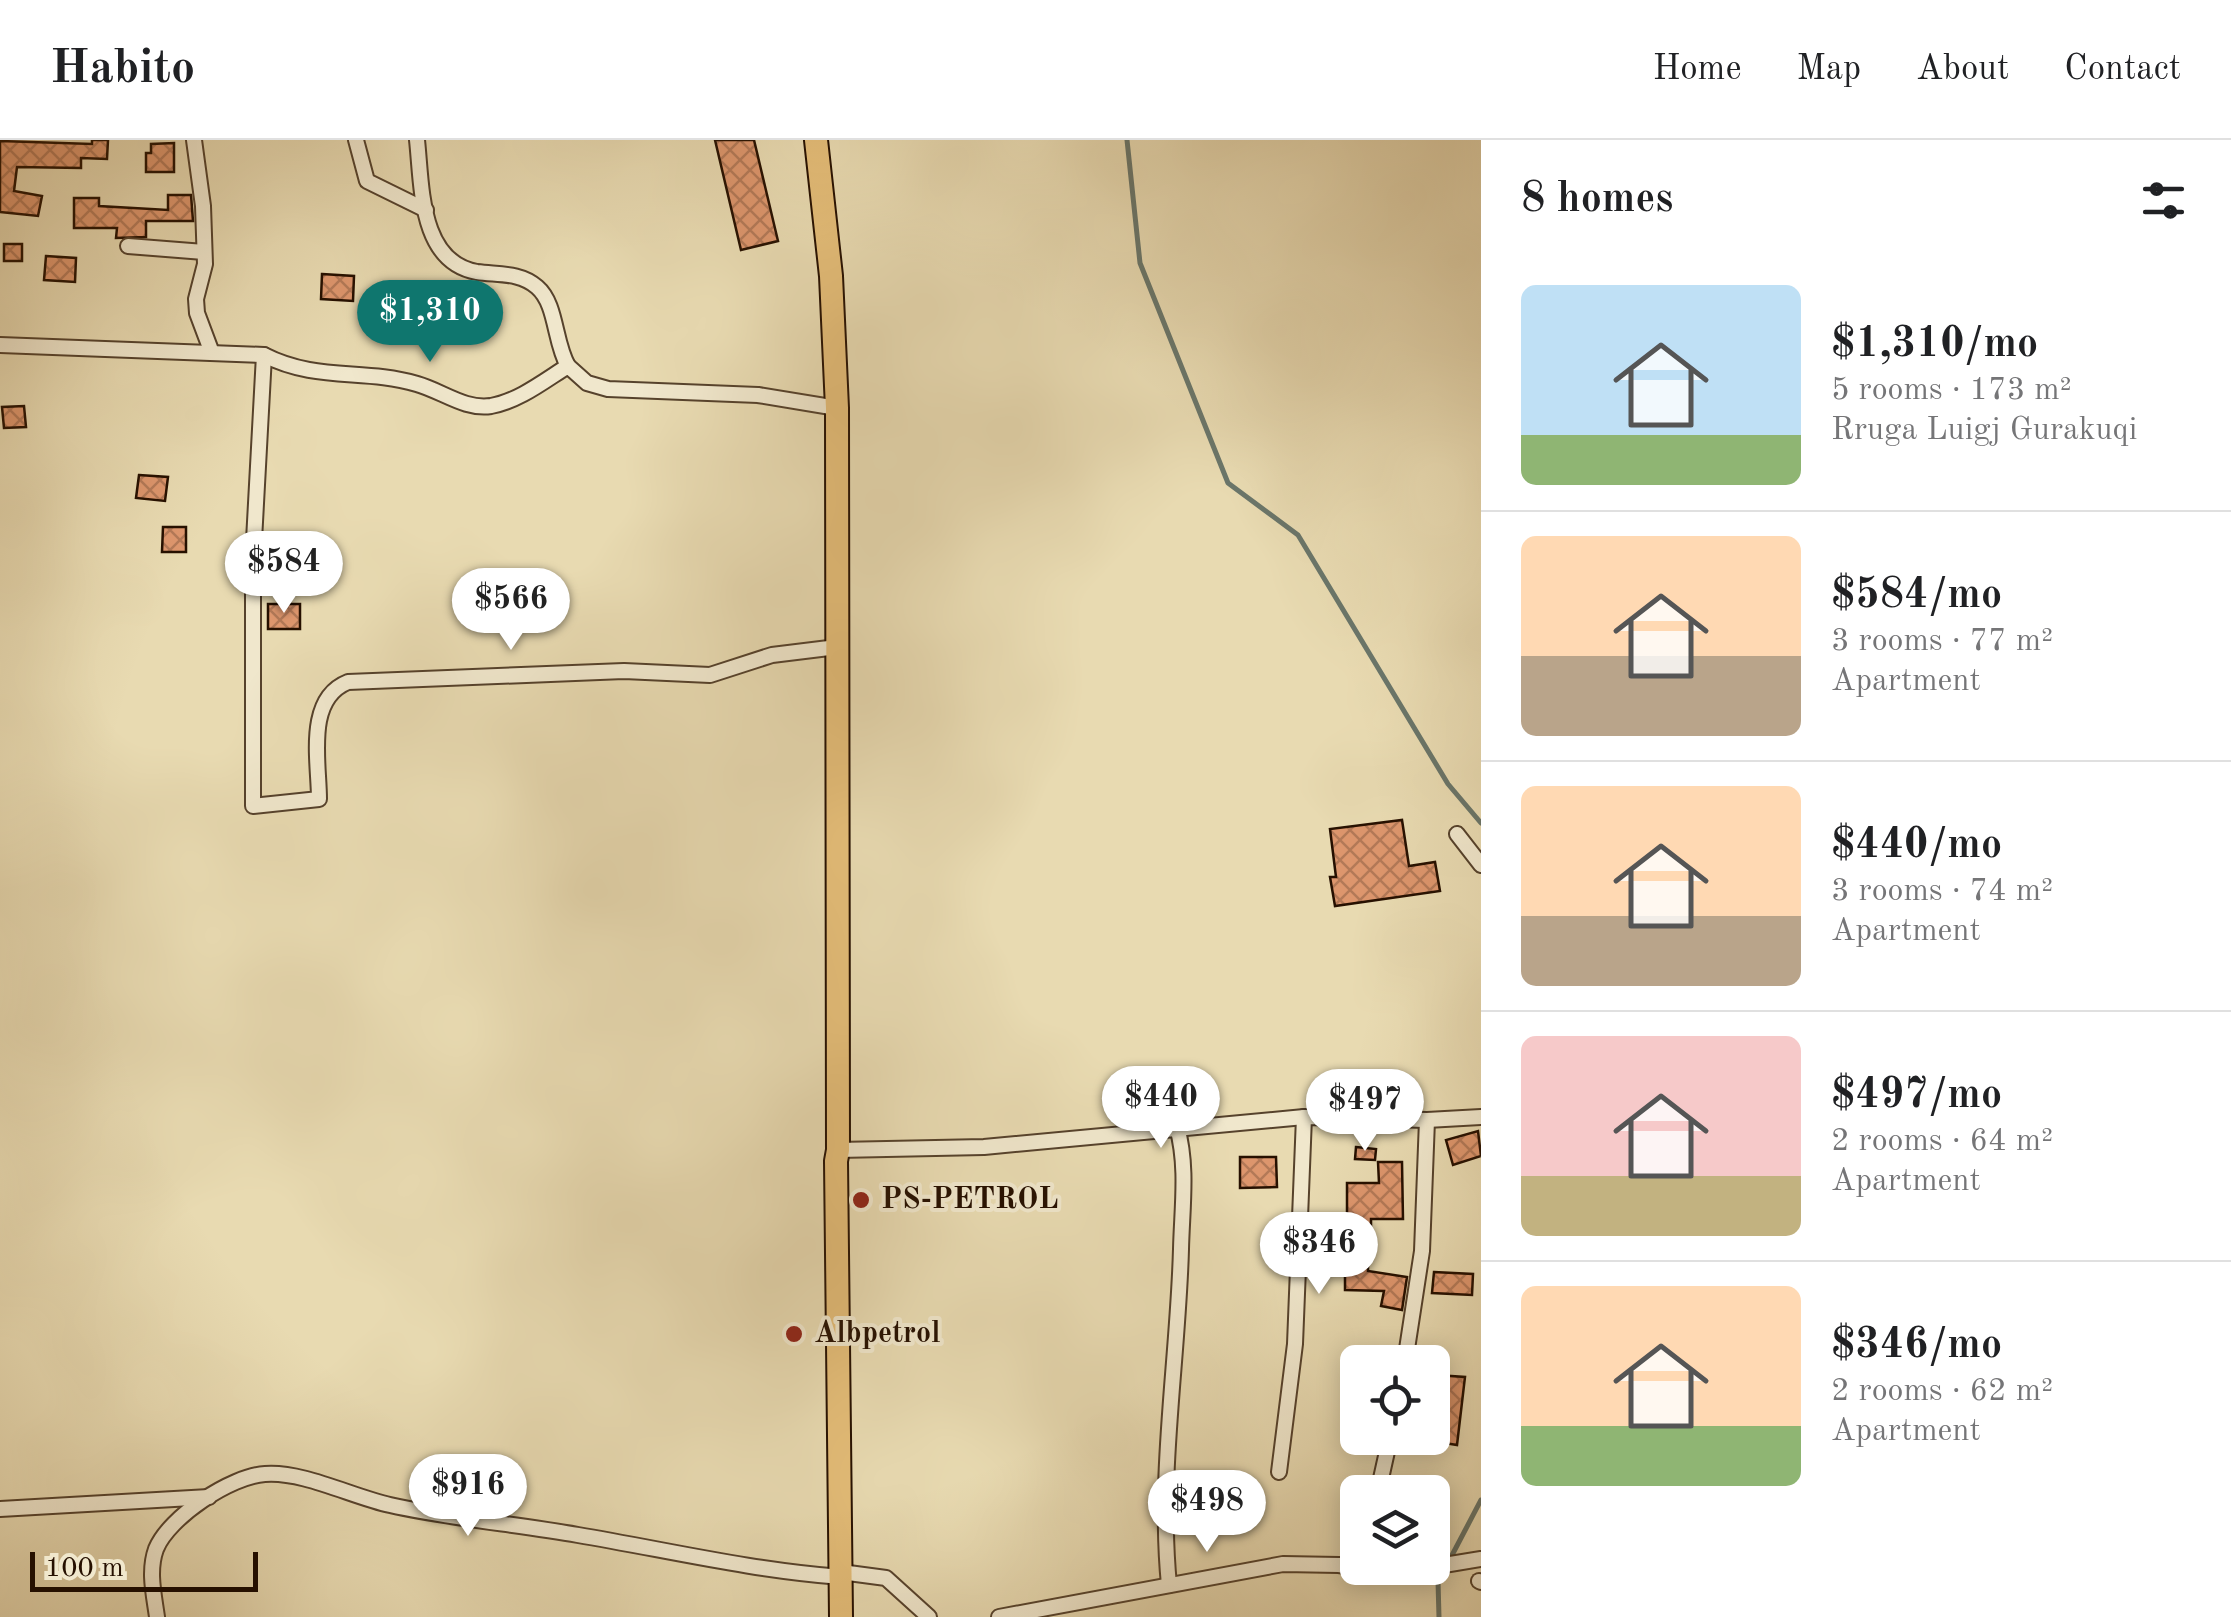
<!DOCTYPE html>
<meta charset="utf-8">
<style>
:root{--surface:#fff;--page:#f2f2f2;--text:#202124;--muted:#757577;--line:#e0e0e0;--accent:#0f766e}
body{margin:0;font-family:"Old Standard TT",serif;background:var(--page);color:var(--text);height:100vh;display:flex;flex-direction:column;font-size:38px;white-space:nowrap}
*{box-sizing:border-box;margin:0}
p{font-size:32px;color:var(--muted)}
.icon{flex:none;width:55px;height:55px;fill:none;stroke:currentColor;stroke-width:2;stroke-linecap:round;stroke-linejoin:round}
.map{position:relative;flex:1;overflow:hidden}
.drawer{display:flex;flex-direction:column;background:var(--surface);width:750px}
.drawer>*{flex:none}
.buttons{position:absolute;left:1340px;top:1205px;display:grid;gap:20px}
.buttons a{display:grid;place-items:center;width:110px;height:110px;border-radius:15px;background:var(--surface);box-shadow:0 5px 25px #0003;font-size:50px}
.scale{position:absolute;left:30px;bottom:25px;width:228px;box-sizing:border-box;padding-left:10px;border:5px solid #261000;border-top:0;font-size:28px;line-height:35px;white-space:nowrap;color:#261000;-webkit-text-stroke:8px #f0e7cc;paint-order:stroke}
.price{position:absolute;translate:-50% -85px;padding:0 22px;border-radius:35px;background:#fff;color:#222;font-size:32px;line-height:65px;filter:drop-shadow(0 2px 5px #0008)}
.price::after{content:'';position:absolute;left:50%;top:60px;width:30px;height:22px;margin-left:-15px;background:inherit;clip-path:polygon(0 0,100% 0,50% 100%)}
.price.selected{background:var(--accent);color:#fff}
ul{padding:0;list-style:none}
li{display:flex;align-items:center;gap:30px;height:250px;padding:0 40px}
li+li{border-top:2px solid var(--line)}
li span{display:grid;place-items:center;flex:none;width:280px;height:200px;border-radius:15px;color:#555}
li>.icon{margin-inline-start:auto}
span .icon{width:120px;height:120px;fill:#fffc;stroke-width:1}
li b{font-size:42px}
h2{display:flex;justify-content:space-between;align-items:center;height:120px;padding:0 40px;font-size:42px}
header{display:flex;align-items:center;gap:60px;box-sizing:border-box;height:140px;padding:0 50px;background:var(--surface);border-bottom:2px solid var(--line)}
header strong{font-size:48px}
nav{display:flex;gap:55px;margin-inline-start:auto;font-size:35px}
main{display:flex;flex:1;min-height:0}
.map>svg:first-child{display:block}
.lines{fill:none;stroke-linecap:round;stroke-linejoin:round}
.stream{stroke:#6a766a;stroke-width:5}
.building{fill:url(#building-cross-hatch);stroke:#261000;stroke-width:2.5}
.street-casing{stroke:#56422c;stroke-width:18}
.primary-casing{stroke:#261000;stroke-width:26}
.street{stroke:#f0e7cc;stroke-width:14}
.primary{stroke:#e4bd78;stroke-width:22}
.poi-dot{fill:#8f2418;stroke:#f0e7cc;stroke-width:4}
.labels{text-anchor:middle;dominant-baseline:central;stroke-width:8;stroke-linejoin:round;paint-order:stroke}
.poi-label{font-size:30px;font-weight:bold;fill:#261000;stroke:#f0e7cc;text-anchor:start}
</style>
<header>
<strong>Habito</strong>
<nav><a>Home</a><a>Map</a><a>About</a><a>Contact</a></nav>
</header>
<main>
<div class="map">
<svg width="1481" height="1477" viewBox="0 0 1481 1477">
<defs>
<pattern id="building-cross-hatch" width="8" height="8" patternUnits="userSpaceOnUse" patternTransform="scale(2.5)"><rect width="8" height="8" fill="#dd966d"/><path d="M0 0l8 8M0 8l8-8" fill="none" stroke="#b37957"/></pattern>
</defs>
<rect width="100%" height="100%" fill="#e8dab1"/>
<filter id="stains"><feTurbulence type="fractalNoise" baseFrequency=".002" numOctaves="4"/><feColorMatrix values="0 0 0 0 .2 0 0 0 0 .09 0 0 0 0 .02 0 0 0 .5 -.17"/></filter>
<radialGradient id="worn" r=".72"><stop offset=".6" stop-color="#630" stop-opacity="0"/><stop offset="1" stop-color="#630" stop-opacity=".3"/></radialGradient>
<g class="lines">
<g class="stream">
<path d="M 1127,0 L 1140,123 L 1228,343 L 1298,395 L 1448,644 L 1481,683"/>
<path d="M 1450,1419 L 1481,1360"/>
<path d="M 1439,1477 L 1438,1441 L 1445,1429"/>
</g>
</g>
<g class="building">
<path d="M 92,0 L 108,0 L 107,19 L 81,18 L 81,28 L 17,27 L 14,51 L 42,56 L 38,76 L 0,72 L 0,1 L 92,4 Z"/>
<path d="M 715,0 L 754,0 L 778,101 L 741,110 Z"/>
<path d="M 174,3 L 174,32 L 146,32 L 146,13 L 151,13 L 151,4 Z"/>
<path d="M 168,55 L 191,55 L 193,81 L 146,81 L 146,97 L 116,98 L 117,88 L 74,88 L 74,58 L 99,58 L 99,66 L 168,70 Z"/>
<rect x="4" y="104" width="18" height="17"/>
<path d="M 46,116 L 76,118 L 75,142 L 44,140 Z"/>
<path d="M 322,134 L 354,136 L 353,161 L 321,159 Z"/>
<path d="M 24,266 L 26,287 L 4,288 L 2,267 Z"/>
<path d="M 139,335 L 168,337 L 165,361 L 136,358 Z"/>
<path d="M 163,387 L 186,387 L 186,412 L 162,412 Z"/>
<rect x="268" y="464" width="32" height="25"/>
<path d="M 1402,680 L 1409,726 L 1435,722 L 1440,751 L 1335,766 L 1330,737 L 1336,737 L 1330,689 Z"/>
<path d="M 1478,991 L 1481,1016 L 1453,1025 L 1446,1000 Z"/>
<path d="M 1356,1007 L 1376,1009 L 1375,1020 L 1355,1019 Z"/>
<path d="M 1240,1017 L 1276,1017 L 1277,1047 L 1240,1048 Z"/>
<path d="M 1378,1022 L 1402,1022 L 1403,1079 L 1371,1079 L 1371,1086 L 1347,1086 L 1347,1043 L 1379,1043 Z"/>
<path d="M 1345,1125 L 1368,1125 L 1368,1131 L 1407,1137 L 1402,1170 L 1381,1166 L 1384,1151 L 1345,1150 Z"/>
<path d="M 1434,1132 L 1473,1134 L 1472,1155 L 1432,1153 Z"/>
<path d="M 1436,1235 L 1465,1237 L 1457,1305 L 1432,1301 Z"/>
</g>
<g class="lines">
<g class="street-casing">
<g id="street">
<path d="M 194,0 L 203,66 L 205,124 L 196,159 L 197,173 L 212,213"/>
<path d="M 356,0 L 367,41 L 426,70"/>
<path d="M 417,0 C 422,45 419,122 477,132 C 498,135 520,132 537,147 C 557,164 554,202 568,226"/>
<path d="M 128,106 L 204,112"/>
<path d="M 0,205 L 264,215 C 317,242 363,228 417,244 C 442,251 465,270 491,266 C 519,261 544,241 568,226 L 587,243 L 608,249 L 758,255 L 837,268"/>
<path d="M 264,215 L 253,419 L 253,666 L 319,659 C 319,622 305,559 348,542 L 624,531 L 710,535 L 772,515 L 837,507"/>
<path d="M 1457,694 L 1481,725"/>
<path d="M 838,1010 L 984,1007 L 1304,977 L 1427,980 L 1481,977"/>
<path d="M 1405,1222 L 1422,1111 L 1427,980"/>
<path d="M 1279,1332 L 1295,1204 L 1304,977"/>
<path d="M 1378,1352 L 1390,1298"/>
<path d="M 0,1369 L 209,1357"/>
<path d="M 1432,1427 L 1481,1419"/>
<path d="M 841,1432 L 886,1438 L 929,1477"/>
<path d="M 1479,1441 L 1481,1442"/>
<path d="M 1169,1445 C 1158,1332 1178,1221 1181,1109 C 1182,1067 1188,1027 1177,987"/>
<path d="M 157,1477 C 154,1455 148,1431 156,1409 C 169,1377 231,1336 265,1334 C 303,1331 353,1357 390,1365 C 452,1379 516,1384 578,1395 C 667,1410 750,1430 841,1437"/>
<path d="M 999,1477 L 1283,1424 L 1339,1425 L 1382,1432 L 1428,1428"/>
</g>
</g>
<g class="primary-casing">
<path id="primary" d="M 816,0 L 831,136 L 837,268 L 838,1010 L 836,1021 L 841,1477"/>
</g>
<use href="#street" class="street"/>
<use href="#primary" class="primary"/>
</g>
<g class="poi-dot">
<circle cx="861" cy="1060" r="10"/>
<circle cx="794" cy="1194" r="10"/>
</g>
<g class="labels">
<g class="poi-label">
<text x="881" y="1060">PS-PETROL</text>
<text x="814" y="1194">Albpetrol</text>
</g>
</g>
<rect width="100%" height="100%" filter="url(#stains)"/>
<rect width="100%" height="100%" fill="url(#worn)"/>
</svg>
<div class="buttons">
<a><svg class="icon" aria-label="locate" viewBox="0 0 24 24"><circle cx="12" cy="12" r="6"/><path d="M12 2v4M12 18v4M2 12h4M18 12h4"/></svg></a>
<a><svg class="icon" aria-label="layers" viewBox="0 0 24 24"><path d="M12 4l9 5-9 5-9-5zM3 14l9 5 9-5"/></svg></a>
</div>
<div class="scale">100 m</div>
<b class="price selected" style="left:430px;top:225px">$1,310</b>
<b class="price" style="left:284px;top:476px">$584</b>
<b class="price" style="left:511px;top:513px">$566</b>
<b class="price" style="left:1161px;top:1011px">$440</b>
<b class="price" style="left:1365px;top:1014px">$497</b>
<b class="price" style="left:1319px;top:1157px">$346</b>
<b class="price" style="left:468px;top:1399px">$916</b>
<b class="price" style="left:1207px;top:1415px">$498</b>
</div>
<section class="drawer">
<h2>8 homes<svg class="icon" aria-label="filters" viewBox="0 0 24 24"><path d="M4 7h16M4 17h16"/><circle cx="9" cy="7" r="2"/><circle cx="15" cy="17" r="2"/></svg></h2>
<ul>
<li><span style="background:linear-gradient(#bfe0f5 75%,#8fb573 0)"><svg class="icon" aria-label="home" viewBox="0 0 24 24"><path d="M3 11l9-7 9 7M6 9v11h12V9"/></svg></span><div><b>$1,310/mo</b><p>5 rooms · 173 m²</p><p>Rruga Luigj Gurakuqi</p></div></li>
<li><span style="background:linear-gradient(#ffd9b3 60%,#b9a48a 0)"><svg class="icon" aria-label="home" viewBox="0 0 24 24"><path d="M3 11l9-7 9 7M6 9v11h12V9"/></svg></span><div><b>$584/mo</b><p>3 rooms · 77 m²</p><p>Apartment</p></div></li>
<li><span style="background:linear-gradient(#ffd9b3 65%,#b9a48a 0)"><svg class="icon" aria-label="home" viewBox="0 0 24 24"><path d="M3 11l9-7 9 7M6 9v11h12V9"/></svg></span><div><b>$440/mo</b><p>3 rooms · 74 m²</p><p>Apartment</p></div></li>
<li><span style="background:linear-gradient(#f6c9c9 70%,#c2b280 0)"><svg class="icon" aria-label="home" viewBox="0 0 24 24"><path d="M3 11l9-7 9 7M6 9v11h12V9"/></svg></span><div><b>$497/mo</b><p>2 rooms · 64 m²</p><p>Apartment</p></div></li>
<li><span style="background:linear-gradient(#ffd9b3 70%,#8fb573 0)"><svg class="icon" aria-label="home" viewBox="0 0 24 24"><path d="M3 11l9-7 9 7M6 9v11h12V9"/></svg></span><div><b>$346/mo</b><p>2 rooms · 62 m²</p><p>Apartment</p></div></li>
</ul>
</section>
</main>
